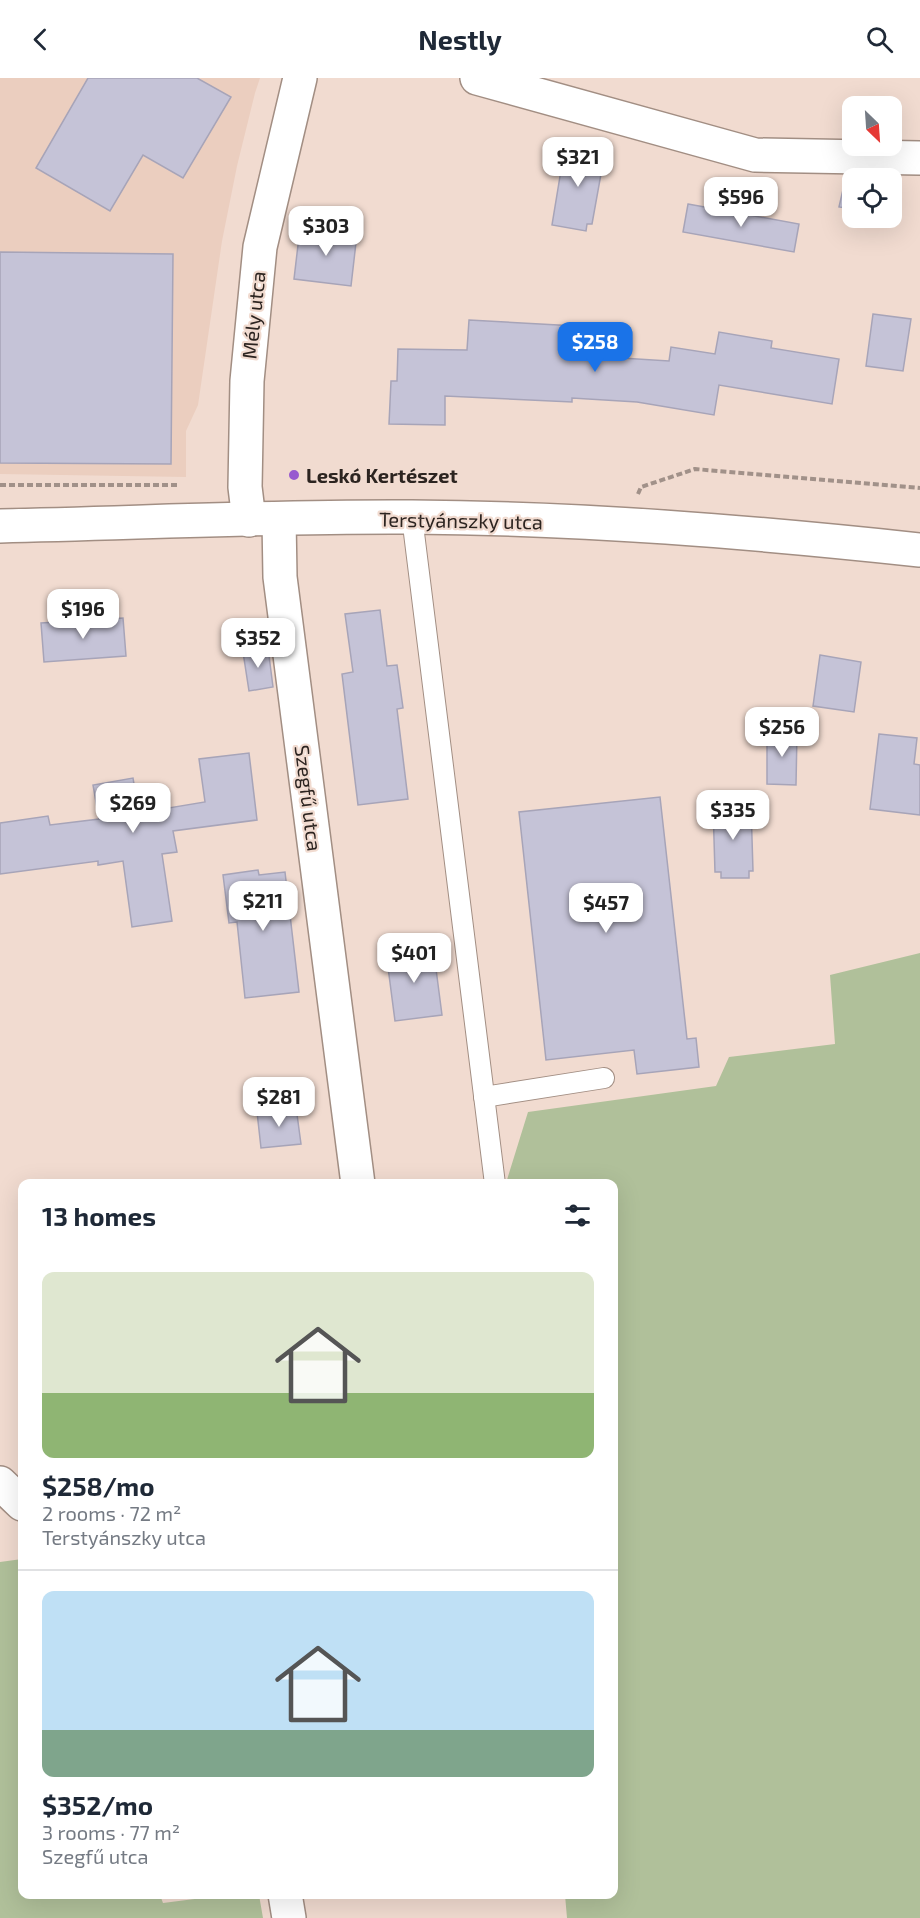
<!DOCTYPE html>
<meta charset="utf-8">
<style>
:root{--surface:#fff;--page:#f6f6f7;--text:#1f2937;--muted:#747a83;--line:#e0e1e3;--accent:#1a73e8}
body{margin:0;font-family:"Exo 2",sans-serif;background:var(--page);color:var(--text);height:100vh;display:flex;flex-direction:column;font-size:22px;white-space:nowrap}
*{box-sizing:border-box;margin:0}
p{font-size:20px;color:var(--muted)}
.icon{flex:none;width:33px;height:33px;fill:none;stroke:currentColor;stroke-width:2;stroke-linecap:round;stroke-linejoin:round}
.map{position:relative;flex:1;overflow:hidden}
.side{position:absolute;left:18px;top:1101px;width:600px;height:720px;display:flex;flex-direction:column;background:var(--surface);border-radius:12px;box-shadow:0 6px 24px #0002}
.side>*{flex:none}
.needle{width:39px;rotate:155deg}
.fabs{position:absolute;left:842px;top:18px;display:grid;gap:12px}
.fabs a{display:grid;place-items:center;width:60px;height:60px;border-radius:12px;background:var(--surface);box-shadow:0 6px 24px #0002;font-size:30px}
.price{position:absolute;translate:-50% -51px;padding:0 14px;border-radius:12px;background:#fff;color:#222;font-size:20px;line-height:39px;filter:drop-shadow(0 2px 3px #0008)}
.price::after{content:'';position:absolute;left:50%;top:36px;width:18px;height:14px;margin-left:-9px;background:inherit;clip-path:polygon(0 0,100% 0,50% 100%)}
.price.current{background:var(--accent);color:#fff}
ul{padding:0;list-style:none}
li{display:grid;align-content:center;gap:12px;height:318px;padding:0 24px}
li+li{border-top:2px solid var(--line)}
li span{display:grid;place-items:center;height:186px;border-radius:12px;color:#555}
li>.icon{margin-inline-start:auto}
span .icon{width:108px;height:108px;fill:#fffc;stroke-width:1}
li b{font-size:26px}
h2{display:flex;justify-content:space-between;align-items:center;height:72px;padding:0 24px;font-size:26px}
header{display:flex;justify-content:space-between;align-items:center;height:78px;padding:0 24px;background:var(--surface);font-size:27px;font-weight:700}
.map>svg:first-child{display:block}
.built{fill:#ebcebf}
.green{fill:#b0c09a}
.building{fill:#c5c3d7;stroke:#a7a4b8;stroke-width:1.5}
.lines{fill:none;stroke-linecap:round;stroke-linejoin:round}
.service-casing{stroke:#a28e83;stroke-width:22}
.minor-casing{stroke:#a28e83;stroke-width:36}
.secondary-casing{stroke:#a28e83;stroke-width:36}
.path{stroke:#a19189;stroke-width:4;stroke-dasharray:6 3;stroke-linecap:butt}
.service{stroke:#fff;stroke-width:20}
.minor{stroke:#fff;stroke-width:33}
.secondary{stroke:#fff;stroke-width:33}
.poi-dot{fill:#9859cf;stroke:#f1dbd0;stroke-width:2}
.labels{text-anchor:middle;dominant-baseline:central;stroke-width:4.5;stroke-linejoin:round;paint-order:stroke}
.street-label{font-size:20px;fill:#2c2420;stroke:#f1dbd0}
.poi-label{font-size:20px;font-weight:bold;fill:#2c2420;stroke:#f1dbd0;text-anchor:start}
</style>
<header><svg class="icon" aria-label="back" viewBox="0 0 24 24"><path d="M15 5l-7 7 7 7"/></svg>Nestly<svg class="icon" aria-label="search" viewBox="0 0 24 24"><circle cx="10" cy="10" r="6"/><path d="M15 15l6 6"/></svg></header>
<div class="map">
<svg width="920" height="1840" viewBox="0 0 920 1840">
<rect width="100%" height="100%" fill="#f1dbd0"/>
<path class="built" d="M 0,0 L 260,0 L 255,15 L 237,88 L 222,163 L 198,327 L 186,353 L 186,399 L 0,396 Z"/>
<g class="green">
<path d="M 920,875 L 920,1840 L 567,1840 L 565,1817 L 614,1816 L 614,1106 L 506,1105 L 528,1034 L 716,1008 L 729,979 L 835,966 L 830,897 Z"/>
<path d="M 22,1481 L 22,1816 L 160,1817 L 163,1825 L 226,1817 L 259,1817 L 263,1840 L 0,1840 L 0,1484 Z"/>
</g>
<g class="building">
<path d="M 88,0 L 197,0 L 231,19 L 183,100 L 143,77 L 110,133 L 36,90 Z"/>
<path d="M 565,68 L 605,74 L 592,146 L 587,146 L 586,153 L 552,147 Z"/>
<path d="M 845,103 L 852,104 L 852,131 L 839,129 Z"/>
<path d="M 891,113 L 900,114 L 895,140 L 890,140 Z"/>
<path d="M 688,126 L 799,146 L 794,174 L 683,154 Z"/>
<path d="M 300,150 L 357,156 L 351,208 L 294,201 Z"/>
<path d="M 0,174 L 173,176 L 171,386 L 0,385 Z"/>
<path d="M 873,236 L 911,241 L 903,293 L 866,288 Z"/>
<path d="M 469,242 L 576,248 L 574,277 L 669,283 L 671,269 L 715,276 L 719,254 L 772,263 L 771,270 L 839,281 L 832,326 L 719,307 L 714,337 L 637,324 L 572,320 L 572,324 L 445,318 L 445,347 L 389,346 L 391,303 L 397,303 L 398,271 L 467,272 Z"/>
<path d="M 380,532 L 387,588 L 397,587 L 403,630 L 397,631 L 408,721 L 358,727 L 342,596 L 353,594 L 345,536 Z"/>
<path d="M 123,540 L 126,578 L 44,584 L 41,545 Z"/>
<path d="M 268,570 L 273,609 L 249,613 L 243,574 Z"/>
<path d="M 820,577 L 861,584 L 854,634 L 813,628 Z"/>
<path d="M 767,654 L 797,655 L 796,707 L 767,706 Z"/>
<path d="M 879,656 L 917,660 L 914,686 L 920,687 L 920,737 L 870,731 Z"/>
<path d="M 249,675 L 257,742 L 173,753 L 177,774 L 162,776 L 172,843 L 132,849 L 123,783 L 98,787 L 98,783 L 0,796 L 0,745 L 48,738 L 50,747 L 99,741 L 93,707 L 133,700 L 139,735 L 205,724 L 199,681 Z"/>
<path d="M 660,719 L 687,961 L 696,960 L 699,989 L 637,996 L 634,972 L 546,982 L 519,734 Z"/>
<path d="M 713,728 L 751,728 L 753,793 L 749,793 L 749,800 L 721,800 L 721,794 L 715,794 Z"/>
<path d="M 258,792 L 259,797 L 285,794 L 299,914 L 245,920 L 237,844 L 229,845 L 223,797 Z"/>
<path d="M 433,868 L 442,937 L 395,943 L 386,874 Z"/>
<path d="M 296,1029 L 301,1066 L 261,1070 L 257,1034 Z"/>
</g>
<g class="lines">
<g class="service-casing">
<g id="service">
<path d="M 412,439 L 495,1106"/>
<path d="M 484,1019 L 604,1000"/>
</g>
</g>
<g class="minor-casing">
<g id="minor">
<path d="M 477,0 L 755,77 L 920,80"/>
<path d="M 279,441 L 280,499 L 358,1106"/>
<path d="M 249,442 L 245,409 L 247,303 L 260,169 L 300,0"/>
<path d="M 0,1405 L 22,1426"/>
<path d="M 285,1816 L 289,1840"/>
</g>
</g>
<g class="secondary-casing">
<path id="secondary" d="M 0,448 C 137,445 275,438 412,439 C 582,440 751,454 920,472"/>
</g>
<g class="path">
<path d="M 0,407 L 179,407"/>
<path d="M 638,416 L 641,409 L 695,391 L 920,410"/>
</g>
<use href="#service" class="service"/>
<use href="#minor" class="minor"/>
<use href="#secondary" class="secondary"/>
</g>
<circle class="poi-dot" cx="294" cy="397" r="6"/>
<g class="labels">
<g class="street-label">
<text transform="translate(253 237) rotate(-84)">Mély utca</text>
<text transform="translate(461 442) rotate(1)">Terstyánszky utca</text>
<text transform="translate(309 720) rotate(83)">Szegfű utca</text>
</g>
<g class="poi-label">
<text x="306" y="397">Leskó Kertészet</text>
</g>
</g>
</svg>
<div class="fabs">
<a><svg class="needle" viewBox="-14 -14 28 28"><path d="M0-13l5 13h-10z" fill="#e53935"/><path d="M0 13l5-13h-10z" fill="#747a83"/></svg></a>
<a><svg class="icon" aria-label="locate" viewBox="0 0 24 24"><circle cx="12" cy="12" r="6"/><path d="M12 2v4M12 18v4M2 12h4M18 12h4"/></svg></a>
</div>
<b class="price" style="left:578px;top:110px">$321</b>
<b class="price" style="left:741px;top:150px">$596</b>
<b class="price" style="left:326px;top:179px">$303</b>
<b class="price current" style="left:595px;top:295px">$258</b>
<b class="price" style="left:83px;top:562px">$196</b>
<b class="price" style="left:258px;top:591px">$352</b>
<b class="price" style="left:782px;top:680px">$256</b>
<b class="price" style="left:133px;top:756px">$269</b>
<b class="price" style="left:733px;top:763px">$335</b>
<b class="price" style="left:263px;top:854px">$211</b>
<b class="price" style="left:606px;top:856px">$457</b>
<b class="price" style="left:414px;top:906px">$401</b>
<b class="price" style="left:279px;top:1050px">$281</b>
<section class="side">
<h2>13 homes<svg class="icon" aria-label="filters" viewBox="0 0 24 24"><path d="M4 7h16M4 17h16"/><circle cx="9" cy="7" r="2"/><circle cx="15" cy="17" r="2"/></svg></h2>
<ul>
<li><span style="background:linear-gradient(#dfe7d0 65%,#8fb573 0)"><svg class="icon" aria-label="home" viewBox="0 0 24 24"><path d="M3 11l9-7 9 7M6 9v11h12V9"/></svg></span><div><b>$258/mo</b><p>2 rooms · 72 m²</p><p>Terstyánszky utca</p></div></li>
<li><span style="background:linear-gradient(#bfe0f5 75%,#7fa58c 0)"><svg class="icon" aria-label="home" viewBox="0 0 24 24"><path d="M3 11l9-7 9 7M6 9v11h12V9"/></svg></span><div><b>$352/mo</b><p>3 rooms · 77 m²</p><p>Szegfű utca</p></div></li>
</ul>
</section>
</div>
